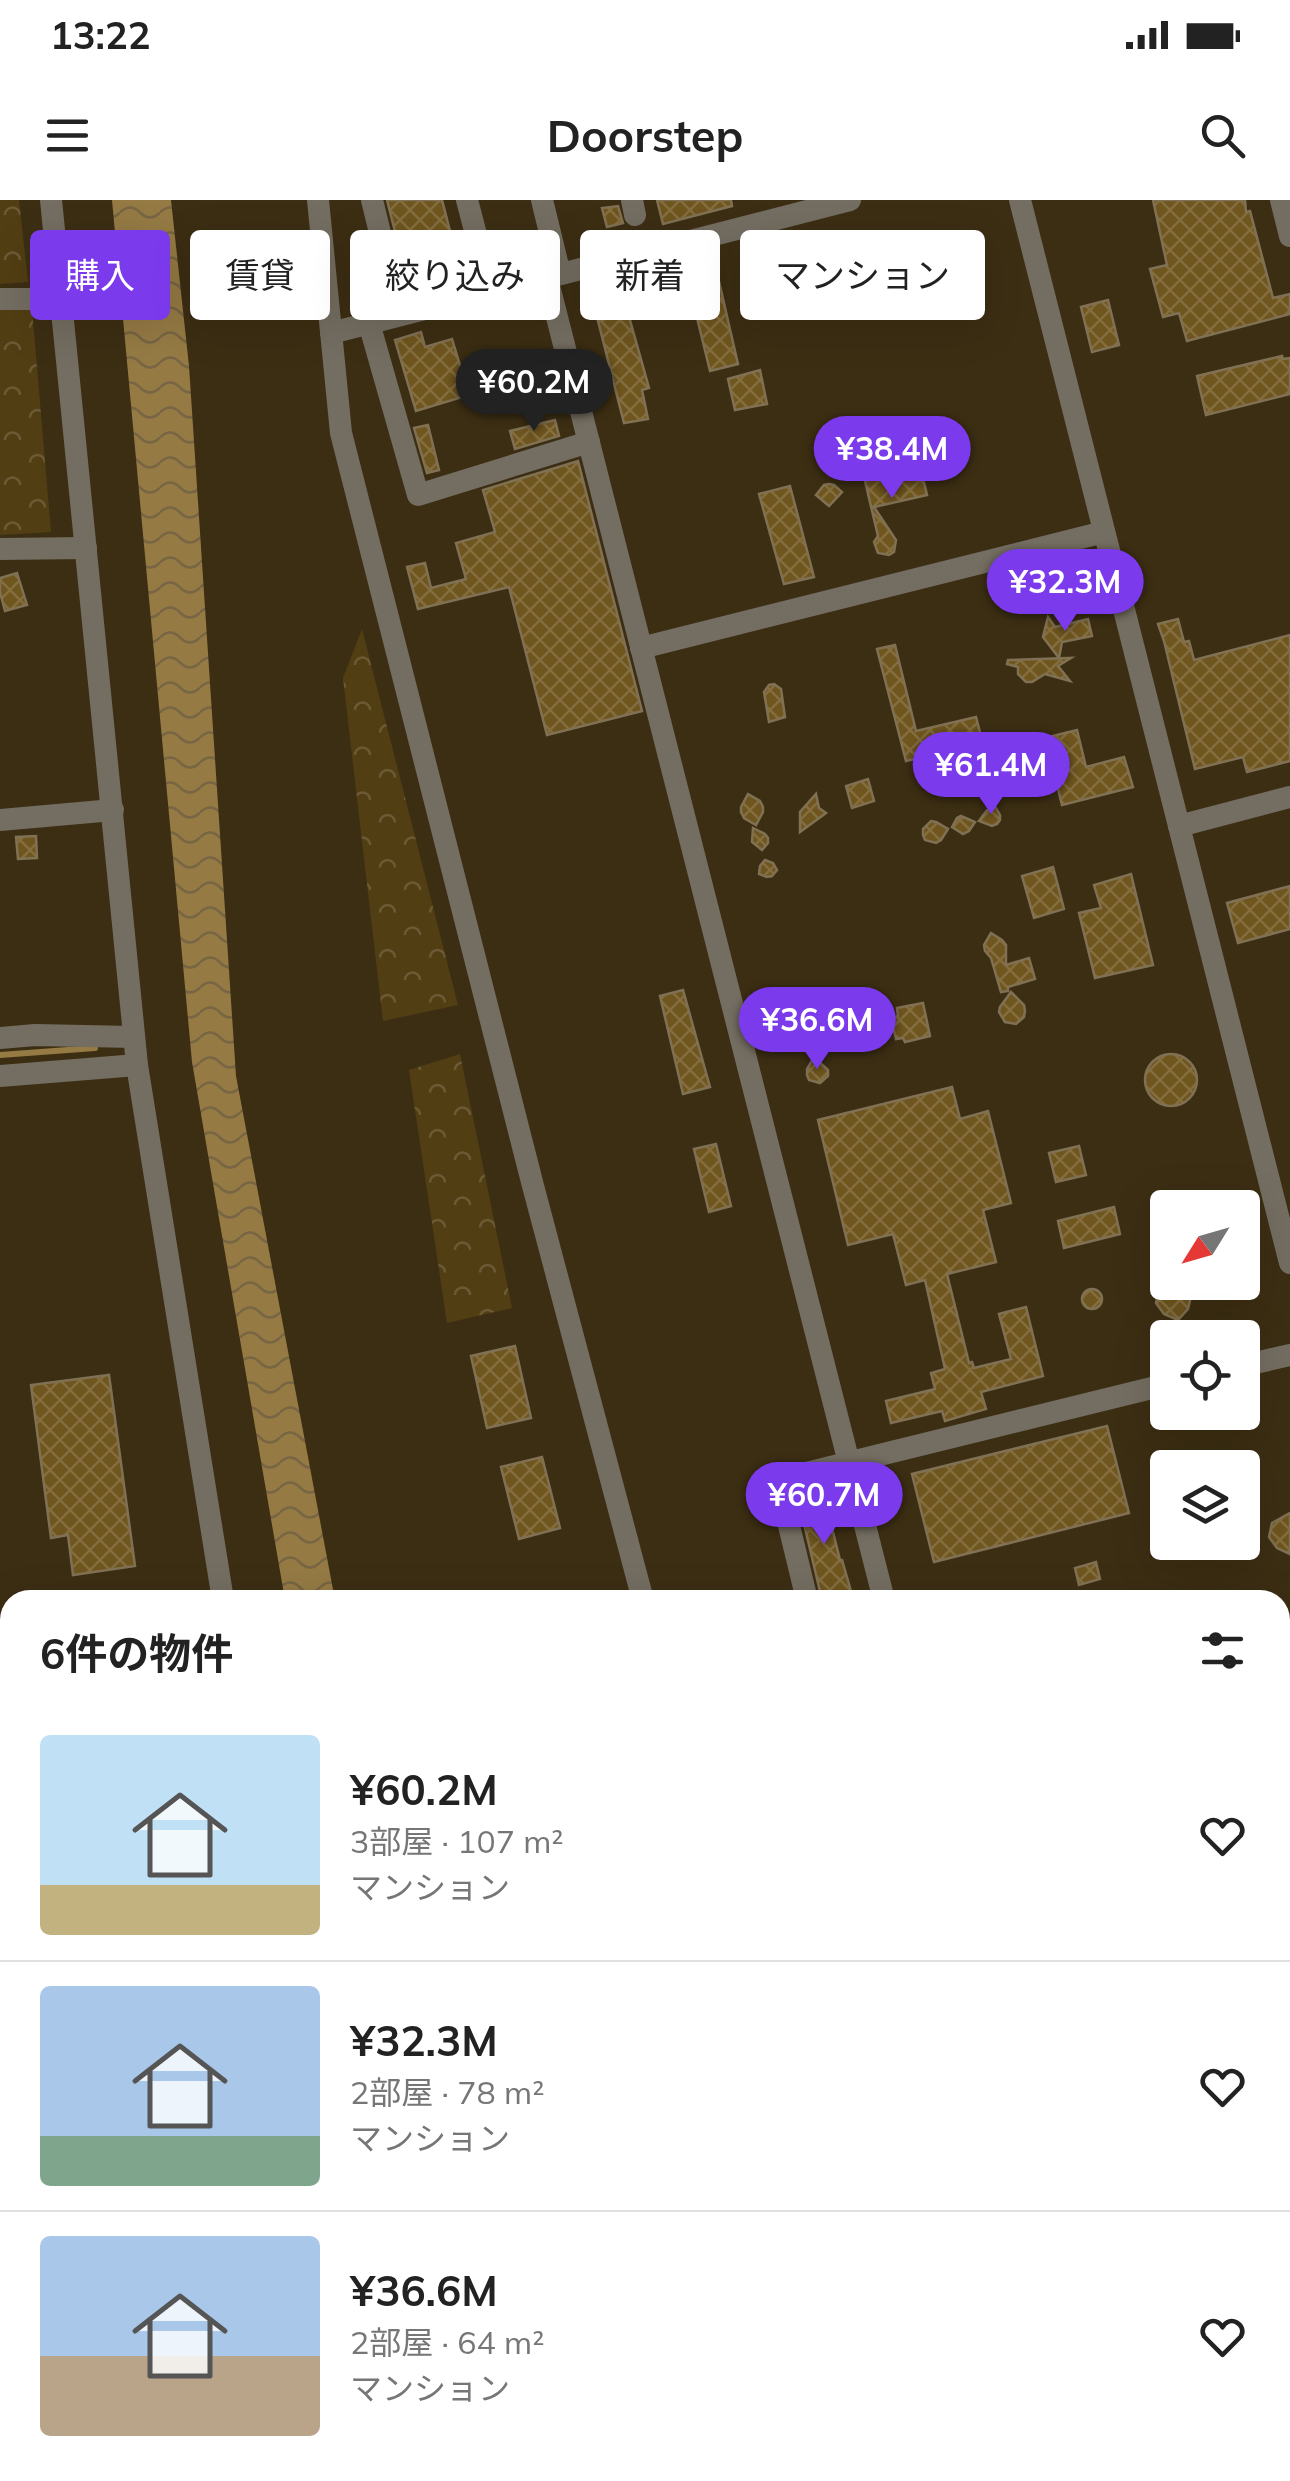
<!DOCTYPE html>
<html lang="ja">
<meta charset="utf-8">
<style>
:root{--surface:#fff;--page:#f2f2f2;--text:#222;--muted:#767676;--line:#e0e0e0;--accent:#7c3aed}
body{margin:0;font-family:Mulish,"Noto Sans JP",sans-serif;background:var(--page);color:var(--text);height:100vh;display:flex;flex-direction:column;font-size:38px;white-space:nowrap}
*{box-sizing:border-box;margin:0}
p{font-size:32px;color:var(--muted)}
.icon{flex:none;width:55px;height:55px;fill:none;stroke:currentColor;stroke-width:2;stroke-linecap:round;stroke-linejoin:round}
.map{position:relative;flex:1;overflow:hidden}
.details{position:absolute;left:0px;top:1390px;width:1290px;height:892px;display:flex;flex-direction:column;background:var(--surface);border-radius:30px 30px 0 0;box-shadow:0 10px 40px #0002}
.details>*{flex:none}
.banner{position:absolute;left:30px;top:30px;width:1230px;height:90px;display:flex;gap:20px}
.needle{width:65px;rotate:233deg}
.fabs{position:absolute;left:1150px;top:990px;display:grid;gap:20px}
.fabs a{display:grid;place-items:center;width:110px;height:110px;border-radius:10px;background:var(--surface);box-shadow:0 10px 40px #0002;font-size:50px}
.price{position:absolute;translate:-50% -85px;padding:0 22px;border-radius:35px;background:var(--accent);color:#fff;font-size:32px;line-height:65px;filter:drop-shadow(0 2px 5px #0008)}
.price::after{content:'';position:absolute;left:50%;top:60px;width:30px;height:22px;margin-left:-15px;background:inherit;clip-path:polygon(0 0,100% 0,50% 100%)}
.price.current{background:#222;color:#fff}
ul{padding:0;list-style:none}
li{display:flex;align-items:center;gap:30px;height:250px;padding:0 40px}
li+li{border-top:2px solid var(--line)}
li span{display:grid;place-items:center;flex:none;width:280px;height:200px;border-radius:10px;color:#555}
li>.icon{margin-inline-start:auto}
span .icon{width:120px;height:120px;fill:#fffc;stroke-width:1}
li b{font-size:42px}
h2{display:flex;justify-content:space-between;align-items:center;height:120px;padding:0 40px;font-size:42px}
.chip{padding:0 35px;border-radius:10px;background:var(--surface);box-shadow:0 10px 40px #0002;font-size:35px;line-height:90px}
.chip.current{background:var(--accent);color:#fff}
.status{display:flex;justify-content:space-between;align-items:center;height:70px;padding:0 50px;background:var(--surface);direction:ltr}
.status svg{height:28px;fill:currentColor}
header{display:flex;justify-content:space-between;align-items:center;height:130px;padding:0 40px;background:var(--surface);font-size:45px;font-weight:700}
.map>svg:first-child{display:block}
.forest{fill:url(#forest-crowns)}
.pitch{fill:#523e13}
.water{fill:url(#water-waves)}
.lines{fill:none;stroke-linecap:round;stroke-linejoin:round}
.stream{stroke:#957a44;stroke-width:6}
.building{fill:url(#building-cross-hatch);stroke:#807154;stroke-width:2.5}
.minor{stroke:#746d61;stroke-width:22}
</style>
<div class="status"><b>13:22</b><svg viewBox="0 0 49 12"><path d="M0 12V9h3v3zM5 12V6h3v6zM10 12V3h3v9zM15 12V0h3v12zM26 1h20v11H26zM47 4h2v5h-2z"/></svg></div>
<header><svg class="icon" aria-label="menu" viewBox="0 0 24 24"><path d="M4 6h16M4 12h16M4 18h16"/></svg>Doorstep<svg class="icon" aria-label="search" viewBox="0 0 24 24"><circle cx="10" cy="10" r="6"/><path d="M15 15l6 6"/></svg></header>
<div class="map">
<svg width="1290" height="2281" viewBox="0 0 1290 2281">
<defs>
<pattern id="forest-crowns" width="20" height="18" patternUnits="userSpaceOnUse" patternTransform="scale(2.5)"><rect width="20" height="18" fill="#523e13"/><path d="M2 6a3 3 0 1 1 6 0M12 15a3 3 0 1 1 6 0" fill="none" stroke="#6b5a35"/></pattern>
<pattern id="water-waves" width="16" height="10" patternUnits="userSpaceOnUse" patternTransform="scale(2.5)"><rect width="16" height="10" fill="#957a44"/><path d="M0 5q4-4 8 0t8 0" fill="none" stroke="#776543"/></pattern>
<pattern id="building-cross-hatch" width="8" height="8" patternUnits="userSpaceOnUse" patternTransform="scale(2.5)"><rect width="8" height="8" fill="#6f551e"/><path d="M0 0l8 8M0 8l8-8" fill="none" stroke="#846e3e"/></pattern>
</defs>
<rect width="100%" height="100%" fill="#3c2e13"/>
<g class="forest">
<path d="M 0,0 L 19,0 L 28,82 L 0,84 Z"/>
<path d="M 32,109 L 51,332 L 0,335 L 0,110 Z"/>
<path d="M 362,429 L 458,805 L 383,821 L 343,478 Z"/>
<path d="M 460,854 L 512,1108 L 447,1123 L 409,870 Z"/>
</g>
<path class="pitch" d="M 10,2095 L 10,2272 L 305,2272 L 307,2281 L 0,2281 L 0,2115 Z"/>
<g class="water">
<path d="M 112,0 L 171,0 L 189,166 L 236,876 L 335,1400 L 285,1400 L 192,862 Z"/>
<path d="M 436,2273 L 492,2273 L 493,2281 L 437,2281 Z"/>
</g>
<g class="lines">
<path class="stream" d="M 0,855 L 95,848"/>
</g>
<g class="building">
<path d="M 387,0 L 442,0 L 459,66 L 407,79 Z"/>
<path d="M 657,0 L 731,0 L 732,6 L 663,24 Z"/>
<path d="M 1153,0 L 1245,0 L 1246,12 L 1250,11 L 1273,98 L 1290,94 L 1290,114 L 1187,141 L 1179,113 L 1163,117 L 1150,69 L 1167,65 Z"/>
<path d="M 618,6 L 623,23 L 607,27 L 602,8 Z"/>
<path d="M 718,77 L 738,164 L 710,171 L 689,85 Z"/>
<path d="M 1108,100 L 1119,145 L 1092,152 L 1081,107 Z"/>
<path d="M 628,113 L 649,188 L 642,190 L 648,219 L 624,223 L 598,121 Z"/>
<path d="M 421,132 L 425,147 L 452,139 L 469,195 L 416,211 L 395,140 Z"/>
<path d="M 1282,156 L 1283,159 L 1290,158 L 1290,194 L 1206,215 L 1197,176 Z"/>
<path d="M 760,170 L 767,204 L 735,210 L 728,179 Z"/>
<path d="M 555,220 L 559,236 L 515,249 L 510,231 Z"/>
<path d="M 428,225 L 439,270 L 427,273 L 414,228 Z"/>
<path d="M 867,234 L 873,235 L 880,245 L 878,251 L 869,262 L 858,252 L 856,245 L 862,236 Z"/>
<path d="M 578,261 L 642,511 L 547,535 L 509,387 L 418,409 L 407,367 L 425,363 L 431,388 L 466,379 L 456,343 L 495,332 L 483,290 Z"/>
<path d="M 921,269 L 927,295 L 874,307 L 896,340 L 894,352 L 889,355 L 878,353 L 874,342 L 878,336 L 865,281 Z"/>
<path d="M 829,284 L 834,285 L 842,292 L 829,306 L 816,295 L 824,285 Z"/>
<path d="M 790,286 L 814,377 L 784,384 L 759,294 Z"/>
<path d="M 17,373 L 27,405 L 5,411 L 0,392 L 0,378 Z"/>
<path d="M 1048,417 L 1055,427 L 1088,419 L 1092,436 L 1062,442 L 1059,458 L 1043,437 Z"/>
<path d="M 1178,419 L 1184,442 L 1189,441 L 1194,460 L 1290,435 L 1290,561 L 1247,572 L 1243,557 L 1195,569 L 1164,441 L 1158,424 Z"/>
<path d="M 895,445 L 916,531 L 976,517 L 983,544 L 976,546 L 980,563 L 955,568 L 950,551 L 906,561 L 877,449 Z"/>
<path d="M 1071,458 L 1058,466 L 1070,481 L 1045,474 L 1032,482 L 1026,482 L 1018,474 L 1018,467 L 1007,464 L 1008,460 Z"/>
<path d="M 774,484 L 781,489 L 785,517 L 769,522 L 764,492 L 769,485 Z"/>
<path d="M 1077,530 L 1086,567 L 1124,557 L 1133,587 L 1062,605 L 1045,538 Z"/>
<path d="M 868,579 L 874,601 L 852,608 L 846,586 Z"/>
<path d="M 748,594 L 760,601 L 763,607 L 763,612 L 756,625 L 744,618 L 741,612 L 741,607 Z"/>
<path d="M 816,594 L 819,608 L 826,613 L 800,632 L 800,612 Z"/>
<path d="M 996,608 L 1000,615 L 1000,620 L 997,624 L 992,626 L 979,621 L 987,610 Z"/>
<path d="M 961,616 L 975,622 L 969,631 L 963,634 L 952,627 L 957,618 Z"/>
<path d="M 931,621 L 936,622 L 948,629 L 941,640 L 936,643 L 925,640 L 923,635 L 923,629 Z"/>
<path d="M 753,628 L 765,634 L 768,638 L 768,643 L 762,650 L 752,642 Z"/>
<path d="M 36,636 L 37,658 L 18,659 L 16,637 Z"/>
<path d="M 765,660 L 773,663 L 777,670 L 772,676 L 767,677 L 759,674 L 760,666 Z"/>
<path d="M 1053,667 L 1064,709 L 1034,718 L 1022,676 Z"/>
<path d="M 1131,674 L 1153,765 L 1095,778 L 1079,713 L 1101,708 L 1094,685 Z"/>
<path d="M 1290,686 L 1290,729 L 1238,743 L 1227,703 Z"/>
<path d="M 991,733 L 1002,740 L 1006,745 L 1006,765 L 1029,758 L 1035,779 L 1008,787 L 1008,791 L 1001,792 L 991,758 L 985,751 L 984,745 Z"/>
<path d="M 683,790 L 710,887 L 683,894 L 660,796 Z"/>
<path d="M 1011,792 L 1024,805 L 1025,811 L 1024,817 L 1016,824 L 1005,822 L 999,812 L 1000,807 Z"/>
<path d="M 800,793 L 809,796 L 811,800 L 805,814 L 794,804 L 796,795 Z"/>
<path d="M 923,803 L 930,836 L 905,842 L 903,838 L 896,839 L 891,818 L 898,816 L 897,808 Z"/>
<path d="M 808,831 L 818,838 L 819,843 L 813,854 L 800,845 L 801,836 Z"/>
<circle cx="1171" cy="880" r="26"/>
<path d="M 814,857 L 828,870 L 828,876 L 820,883 L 809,880 L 807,875 L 807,869 Z"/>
<path d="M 952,887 L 960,919 L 988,911 L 1011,1003 L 983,1010 L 996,1062 L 947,1074 L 969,1163 L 972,1162 L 974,1168 L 1011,1159 L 999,1114 L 1026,1107 L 1043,1176 L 981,1192 L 986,1209 L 945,1221 L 942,1211 L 891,1223 L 886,1201 L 935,1189 L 931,1173 L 945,1169 L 925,1080 L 906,1085 L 893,1034 L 848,1045 L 818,920 Z"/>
<path d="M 716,944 L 731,1006 L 709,1012 L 694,949 Z"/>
<path d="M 1079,946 L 1086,975 L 1056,982 L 1049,953 Z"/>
<path d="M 1114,1007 L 1120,1034 L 1064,1048 L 1058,1021 Z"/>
<path d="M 1170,1083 L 1183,1085 L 1191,1096 L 1188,1109 L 1178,1120 L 1164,1114 L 1156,1103 L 1159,1090 Z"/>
<circle cx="1092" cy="1099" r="10"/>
<path d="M 515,1146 L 531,1218 L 487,1228 L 471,1156 Z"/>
<path d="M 109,1175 L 135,1366 L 73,1375 L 68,1335 L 51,1338 L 31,1185 Z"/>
<path d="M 1107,1226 L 1129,1313 L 934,1362 L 912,1274 Z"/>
<path d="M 542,1257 L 560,1328 L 519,1339 L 501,1267 Z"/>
<path d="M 822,1288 L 840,1360 L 842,1360 L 851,1391 L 847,1392 L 849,1400 L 822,1400 L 797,1294 Z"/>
<path d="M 1290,1313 L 1290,1354 L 1277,1348 L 1269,1337 L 1272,1323 Z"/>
<path d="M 1096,1362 L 1100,1379 L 1079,1385 L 1075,1368 Z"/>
</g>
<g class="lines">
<g class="minor">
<path d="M 51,0 L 137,865 L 223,1400"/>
<path d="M 318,0 L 341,233 L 532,982 L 643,1400"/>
<path d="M 372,0 L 400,115"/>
<path d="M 467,0 L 491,92"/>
<path d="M 542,0 L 560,74"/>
<path d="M 632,0 L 635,15"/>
<path d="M 1020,0 L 1290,1063"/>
<path d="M 1281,0 L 1290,36"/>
<path d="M 547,78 L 884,1400"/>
<path d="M 0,99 L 61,99"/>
<path d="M 369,123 L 418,295 L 589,242"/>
<path d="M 331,133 L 850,0"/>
<path d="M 0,349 L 86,348"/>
<path d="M 641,448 L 1104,332"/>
<path d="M 0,620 L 113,610"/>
<path d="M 1179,626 L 1290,597"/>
<path d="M 0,838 L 35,835 L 134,837"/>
<path d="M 0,876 L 137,865"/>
<path d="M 1242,1166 L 1290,1155"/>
<path d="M 807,1400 L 778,1280 L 1168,1184"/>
<path d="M 1280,1584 L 1290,1582"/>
<path d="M 0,1944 L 10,1942"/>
<path d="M 1280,1975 L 1290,2015"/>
<path d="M 379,2272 L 381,2281"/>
<path d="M 774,2272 L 777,2281"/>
</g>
</g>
</svg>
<div class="fabs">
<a><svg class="needle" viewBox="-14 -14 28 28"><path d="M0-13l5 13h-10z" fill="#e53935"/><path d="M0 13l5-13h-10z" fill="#767676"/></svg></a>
<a><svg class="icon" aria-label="locate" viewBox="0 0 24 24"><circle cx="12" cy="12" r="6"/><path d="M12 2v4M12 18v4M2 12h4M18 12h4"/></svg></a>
<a><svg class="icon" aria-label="layers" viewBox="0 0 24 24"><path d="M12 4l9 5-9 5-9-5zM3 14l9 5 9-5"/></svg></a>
</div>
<b class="price current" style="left:534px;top:234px">¥60.2M</b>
<b class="price" style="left:892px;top:301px">¥38.4M</b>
<b class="price" style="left:1065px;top:434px">¥32.3M</b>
<b class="price" style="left:991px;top:617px">¥61.4M</b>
<b class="price" style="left:817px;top:872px">¥36.6M</b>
<b class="price" style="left:824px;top:1347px">¥60.7M</b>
<div class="banner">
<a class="chip current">購入</a>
<a class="chip">賃貸</a>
<a class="chip">絞り込み</a>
<a class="chip">新着</a>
<a class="chip">マンション</a>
</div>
<section class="details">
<h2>6件の物件<svg class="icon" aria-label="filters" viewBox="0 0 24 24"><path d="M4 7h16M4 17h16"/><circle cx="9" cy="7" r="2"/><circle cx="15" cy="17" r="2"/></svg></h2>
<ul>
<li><span style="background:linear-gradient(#bfe0f5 75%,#c2b280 0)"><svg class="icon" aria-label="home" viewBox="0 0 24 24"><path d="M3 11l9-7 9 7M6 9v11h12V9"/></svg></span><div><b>¥60.2M</b><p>3部屋 · 107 m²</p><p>マンション</p></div><svg class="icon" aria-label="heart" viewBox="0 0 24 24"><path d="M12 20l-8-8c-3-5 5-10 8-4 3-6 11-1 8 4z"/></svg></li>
<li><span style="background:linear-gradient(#a9c7e8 75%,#7fa58c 0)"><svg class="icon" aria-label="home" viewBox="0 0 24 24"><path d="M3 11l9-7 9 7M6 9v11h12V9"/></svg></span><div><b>¥32.3M</b><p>2部屋 · 78 m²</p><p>マンション</p></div><svg class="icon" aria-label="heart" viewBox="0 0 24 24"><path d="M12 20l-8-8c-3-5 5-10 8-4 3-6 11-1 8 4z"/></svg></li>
<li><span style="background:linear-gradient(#a9c7e8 60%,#b9a48a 0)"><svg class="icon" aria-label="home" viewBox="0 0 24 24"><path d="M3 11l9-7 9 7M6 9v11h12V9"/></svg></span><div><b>¥36.6M</b><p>2部屋 · 64 m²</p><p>マンション</p></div><svg class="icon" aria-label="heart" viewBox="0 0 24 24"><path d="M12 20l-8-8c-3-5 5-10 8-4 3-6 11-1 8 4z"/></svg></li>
</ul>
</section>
</div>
